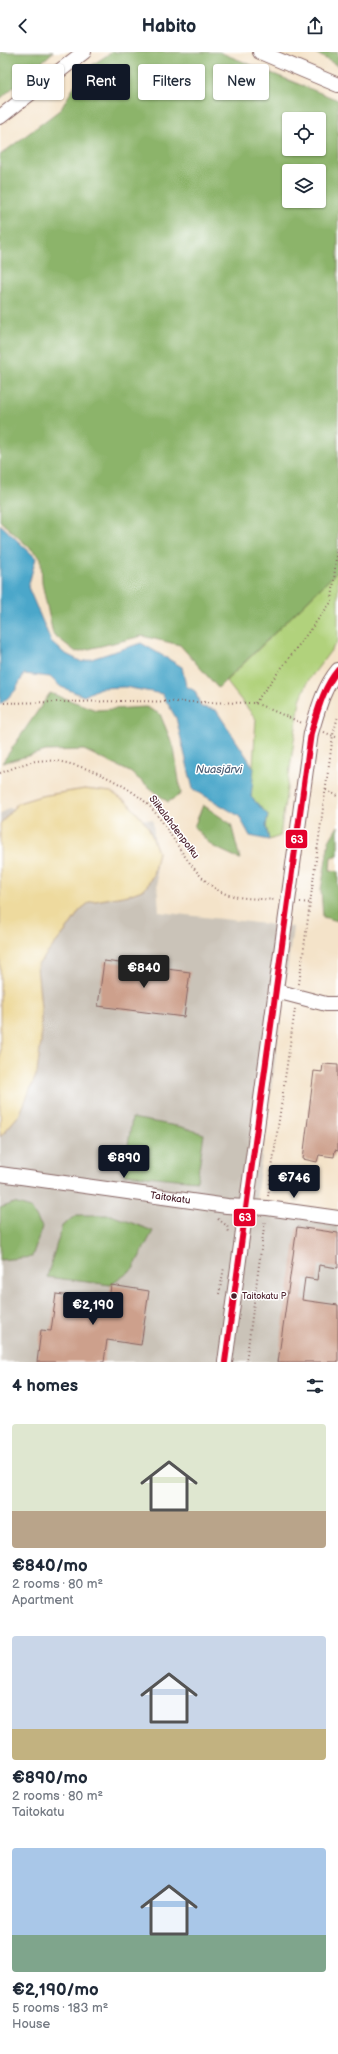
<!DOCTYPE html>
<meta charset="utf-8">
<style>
:root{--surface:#fff;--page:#f6f6f7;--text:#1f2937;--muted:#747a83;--accent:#111827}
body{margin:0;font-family:"Balsamiq Sans",sans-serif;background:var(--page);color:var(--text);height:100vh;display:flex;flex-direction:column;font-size:15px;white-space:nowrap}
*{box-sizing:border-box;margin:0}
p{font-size:13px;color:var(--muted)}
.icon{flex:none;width:22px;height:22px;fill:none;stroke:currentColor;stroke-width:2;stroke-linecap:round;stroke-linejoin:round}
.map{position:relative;height:1310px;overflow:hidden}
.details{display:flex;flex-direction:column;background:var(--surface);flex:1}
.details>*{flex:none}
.top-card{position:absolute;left:12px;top:12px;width:314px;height:36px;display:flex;gap:8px}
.buttons{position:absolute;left:282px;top:60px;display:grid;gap:8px}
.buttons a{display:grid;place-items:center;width:44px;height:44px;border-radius:4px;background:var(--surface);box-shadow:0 1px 3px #0004;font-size:20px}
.price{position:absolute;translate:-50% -34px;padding:0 9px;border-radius:4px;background:var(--accent);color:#fff;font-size:13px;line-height:26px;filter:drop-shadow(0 1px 2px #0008)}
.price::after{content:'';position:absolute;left:50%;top:24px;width:12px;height:9px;margin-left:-6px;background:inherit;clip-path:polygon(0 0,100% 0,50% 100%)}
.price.current{background:#222;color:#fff}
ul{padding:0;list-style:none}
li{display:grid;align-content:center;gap:8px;height:212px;padding:0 12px}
li span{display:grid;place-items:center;height:124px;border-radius:4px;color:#555}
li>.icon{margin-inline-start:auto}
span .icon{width:72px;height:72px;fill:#fffc;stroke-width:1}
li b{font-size:17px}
h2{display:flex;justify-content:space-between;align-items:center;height:48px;padding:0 12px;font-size:17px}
.chip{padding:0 14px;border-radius:4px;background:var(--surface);box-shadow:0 1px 3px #0004;font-size:14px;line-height:36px}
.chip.current{background:var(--accent);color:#fff}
header{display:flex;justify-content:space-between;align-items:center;height:52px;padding:0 12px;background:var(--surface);font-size:18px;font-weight:700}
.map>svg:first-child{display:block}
.industrial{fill:#cac3b8}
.green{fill:#b1d27b;stroke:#7e7853}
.forest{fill:#8cb46b;stroke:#6b6a4b;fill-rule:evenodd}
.sand{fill:#eeda9e;stroke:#9c7c64}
.water{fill:#4ca7ca;stroke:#4b637a}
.building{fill:#cda08c}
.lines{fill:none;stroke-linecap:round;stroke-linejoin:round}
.minor-casing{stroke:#866462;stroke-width:16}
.path{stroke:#866462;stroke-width:2;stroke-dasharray:1 3;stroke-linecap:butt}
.minor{stroke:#fff;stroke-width:14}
.bus-1-casing{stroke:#fff;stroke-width:9}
.bus-1{stroke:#e4002b;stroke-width:6}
.bus-dot{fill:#4a1f2b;stroke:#fff;stroke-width:1.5}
.labels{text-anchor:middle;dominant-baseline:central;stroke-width:3;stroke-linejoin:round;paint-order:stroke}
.bus-label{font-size:9px;fill:#4a1f2b;stroke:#fff;text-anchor:start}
.street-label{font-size:10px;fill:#4a1f2b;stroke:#fff}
.water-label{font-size:11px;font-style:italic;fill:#4b5c73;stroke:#fff}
.line-badge{stroke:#fff;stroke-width:1.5}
.badge-label{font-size:11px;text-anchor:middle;font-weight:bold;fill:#fff}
</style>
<header><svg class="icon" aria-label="back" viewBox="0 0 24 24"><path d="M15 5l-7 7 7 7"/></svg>Habito<svg class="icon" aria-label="share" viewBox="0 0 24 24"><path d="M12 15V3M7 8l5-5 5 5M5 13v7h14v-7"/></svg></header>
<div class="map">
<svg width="338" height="1310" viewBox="0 0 338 1310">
<rect width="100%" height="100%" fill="#fff"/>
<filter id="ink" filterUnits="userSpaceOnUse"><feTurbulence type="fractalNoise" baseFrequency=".025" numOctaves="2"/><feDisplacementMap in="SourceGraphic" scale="8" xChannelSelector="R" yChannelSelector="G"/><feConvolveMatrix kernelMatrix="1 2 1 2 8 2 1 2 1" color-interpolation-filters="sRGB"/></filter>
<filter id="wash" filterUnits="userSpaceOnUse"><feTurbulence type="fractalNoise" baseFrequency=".012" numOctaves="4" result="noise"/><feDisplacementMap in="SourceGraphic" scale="16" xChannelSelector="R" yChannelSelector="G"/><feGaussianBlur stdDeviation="0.9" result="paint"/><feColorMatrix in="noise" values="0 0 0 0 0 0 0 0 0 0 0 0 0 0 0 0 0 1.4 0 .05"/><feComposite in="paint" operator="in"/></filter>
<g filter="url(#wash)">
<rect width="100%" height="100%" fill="#f4e3c9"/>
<path class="industrial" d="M 8,756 L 153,768 L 159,860 L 293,875 L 256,1148 L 338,1162 L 338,1310 L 0,1310 L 0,763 Z"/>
<path class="green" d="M 338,519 L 338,589 L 308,629 L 300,648 L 280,784 L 269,788 L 266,774 L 268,763 L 251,745 L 256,667 L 226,629 Z"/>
<g class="forest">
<path d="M 0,0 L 53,0 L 0,47 Z"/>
<path d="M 112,0 L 219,0 L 338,48 L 338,519 L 218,636 L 180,593 L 142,584 L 76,600 L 53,582 L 42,531 L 41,506 L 0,469 L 0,103 L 61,57 L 83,19 ZM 289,67 L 319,67 L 319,97 L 289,97 ZM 289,119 L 319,119 L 319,149 L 289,149 Z"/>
<path d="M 314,0 L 338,0 L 338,14 Z"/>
<path d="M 50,641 L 96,658 L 146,655 L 160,662 L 174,696 L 181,742 L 168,750 L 130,720 L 84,698 L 46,699 L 2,711 Z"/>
<path d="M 203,753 L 231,772 L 240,807 L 212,794 L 194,775 Z"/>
<path d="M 338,774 L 338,803 L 331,805 L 330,818 L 338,819 L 338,869 L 323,865 L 321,838 L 329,789 Z"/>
<path d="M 132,1066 L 182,1075 L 204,1082 L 197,1129 L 124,1122 Z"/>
<path d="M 14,1151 L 31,1156 L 42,1175 L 32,1205 L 0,1208 L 0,1156 Z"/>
<path d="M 76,1163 L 111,1163 L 153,1179 L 133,1217 L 111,1233 L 47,1225 L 62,1174 Z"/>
</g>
<path class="sand" d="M 85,737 L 111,740 L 128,751 L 148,774 L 158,800 L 153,823 L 145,837 L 129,843 L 90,850 L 80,858 L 68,876 L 37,914 L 41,955 L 41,990 L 37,1021 L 20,1062 L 0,1085 L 0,772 L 18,751 L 41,744 Z"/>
<path class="water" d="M 0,472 L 36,506 L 28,535 L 51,589 L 64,601 L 82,610 L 141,591 L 182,615 L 186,634 L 195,639 L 201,655 L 216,658 L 254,716 L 251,745 L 268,763 L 266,774 L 269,788 L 250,784 L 239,764 L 193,737 L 176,666 L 162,642 L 125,635 L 100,636 L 84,644 L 61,635 L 50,625 L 24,622 L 15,639 L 0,653 Z"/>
<g id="blocks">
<g class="building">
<path d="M 104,909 L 190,920 L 184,965 L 98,954 Z"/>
<path d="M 323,1012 L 338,1013 L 338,1099 L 335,1098 L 334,1105 L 319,1103 L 317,1110 L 303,1107 L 314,1019 L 322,1020 Z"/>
<path d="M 297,1175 L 338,1181 L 338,1216 L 319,1213 L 317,1228 L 305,1226 L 302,1248 L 338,1253 L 338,1310 L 278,1310 Z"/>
<path d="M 111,1233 L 149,1239 L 141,1293 L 107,1288 L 104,1310 L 37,1310 L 41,1278 L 51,1279 L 56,1242 L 109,1249 Z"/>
</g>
</g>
</g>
<g filter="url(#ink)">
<use href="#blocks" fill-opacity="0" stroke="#866462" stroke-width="1"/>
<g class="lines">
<g class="minor-casing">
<g id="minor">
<path d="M 260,0 L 338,33"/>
<path d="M 0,65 L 84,0"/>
<path d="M 276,939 L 326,952 L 338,952"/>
<path id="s1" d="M 0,1122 L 227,1154 L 267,1156 L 338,1166"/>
<path d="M 225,1310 L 311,681 C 318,658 323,636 338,618"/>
</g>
</g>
<g class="path">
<path d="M 0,651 L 127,649 L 255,651 L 302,671"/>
<path d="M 255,651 L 332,549 L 338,484"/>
<path d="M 324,680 L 338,686"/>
<path d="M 0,721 C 10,718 21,712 31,710 C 66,701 132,732 154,759 C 174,784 189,819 216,837 C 232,848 257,846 275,848"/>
<path d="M 326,738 L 338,744"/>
<path d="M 300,850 L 311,851"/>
<path d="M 299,932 L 333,683 L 338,664"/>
<path d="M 268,1144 L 295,957"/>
<path d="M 218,1167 L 227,1174 L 229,1180"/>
<path d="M 219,1242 L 224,1216"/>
<path d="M 246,1310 L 265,1168"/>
</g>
<use href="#minor" class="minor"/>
<g class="bus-1-casing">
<path id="bus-1" d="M 225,1310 L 311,681 C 318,658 323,636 338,618"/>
</g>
<use href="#bus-1" class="bus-1"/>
</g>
</g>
<circle class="bus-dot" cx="234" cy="1244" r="3.5"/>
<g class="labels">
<g class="bus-label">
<text x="242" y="1244">Taitokatu P</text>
</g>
<g class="street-label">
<text transform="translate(174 775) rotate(53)">Siikalahdenpolku</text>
<text stroke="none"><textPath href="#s1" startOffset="172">Taitokatu</textPath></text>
</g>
<g class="water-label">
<text x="219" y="717">Nuasjärvi</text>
</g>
</g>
<g class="line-badge">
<rect x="285" y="777" width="23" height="20" rx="4" fill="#e4002b"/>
<rect x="233" y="1156" width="23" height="19" rx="4" fill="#e4002b"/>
</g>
<g class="badge-label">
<text x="297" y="791">63</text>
<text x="245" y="1169">63</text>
</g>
</svg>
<div class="buttons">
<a><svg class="icon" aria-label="locate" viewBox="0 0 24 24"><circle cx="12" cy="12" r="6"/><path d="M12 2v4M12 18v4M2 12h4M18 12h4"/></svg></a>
<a><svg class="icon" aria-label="layers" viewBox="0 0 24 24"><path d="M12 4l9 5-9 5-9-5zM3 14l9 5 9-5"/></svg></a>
</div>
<b class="price current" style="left:144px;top:937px">€840</b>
<b class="price" style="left:124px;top:1127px">€890</b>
<b class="price" style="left:294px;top:1147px">€746</b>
<b class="price" style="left:93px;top:1274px">€2,190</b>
<div class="top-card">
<a class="chip">Buy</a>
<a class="chip current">Rent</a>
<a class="chip">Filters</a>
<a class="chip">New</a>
</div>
</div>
<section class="details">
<h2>4 homes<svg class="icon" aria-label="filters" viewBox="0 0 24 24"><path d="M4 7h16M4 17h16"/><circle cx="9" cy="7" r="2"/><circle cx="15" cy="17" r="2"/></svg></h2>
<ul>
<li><span style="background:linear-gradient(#dfe7d0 70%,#b9a48a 0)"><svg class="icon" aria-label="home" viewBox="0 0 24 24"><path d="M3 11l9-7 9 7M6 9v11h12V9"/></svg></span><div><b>€840/mo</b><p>2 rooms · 80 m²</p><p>Apartment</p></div></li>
<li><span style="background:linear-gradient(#c9d6e8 75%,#c2b280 0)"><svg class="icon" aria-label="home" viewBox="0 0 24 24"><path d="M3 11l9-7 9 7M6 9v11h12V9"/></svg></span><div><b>€890/mo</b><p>2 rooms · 80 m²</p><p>Taitokatu</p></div></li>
<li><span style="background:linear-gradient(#a9c7e8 70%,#7fa58c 0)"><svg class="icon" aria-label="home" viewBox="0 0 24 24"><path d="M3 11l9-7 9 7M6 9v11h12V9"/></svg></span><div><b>€2,190/mo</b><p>5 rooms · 183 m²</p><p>House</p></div></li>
</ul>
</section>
